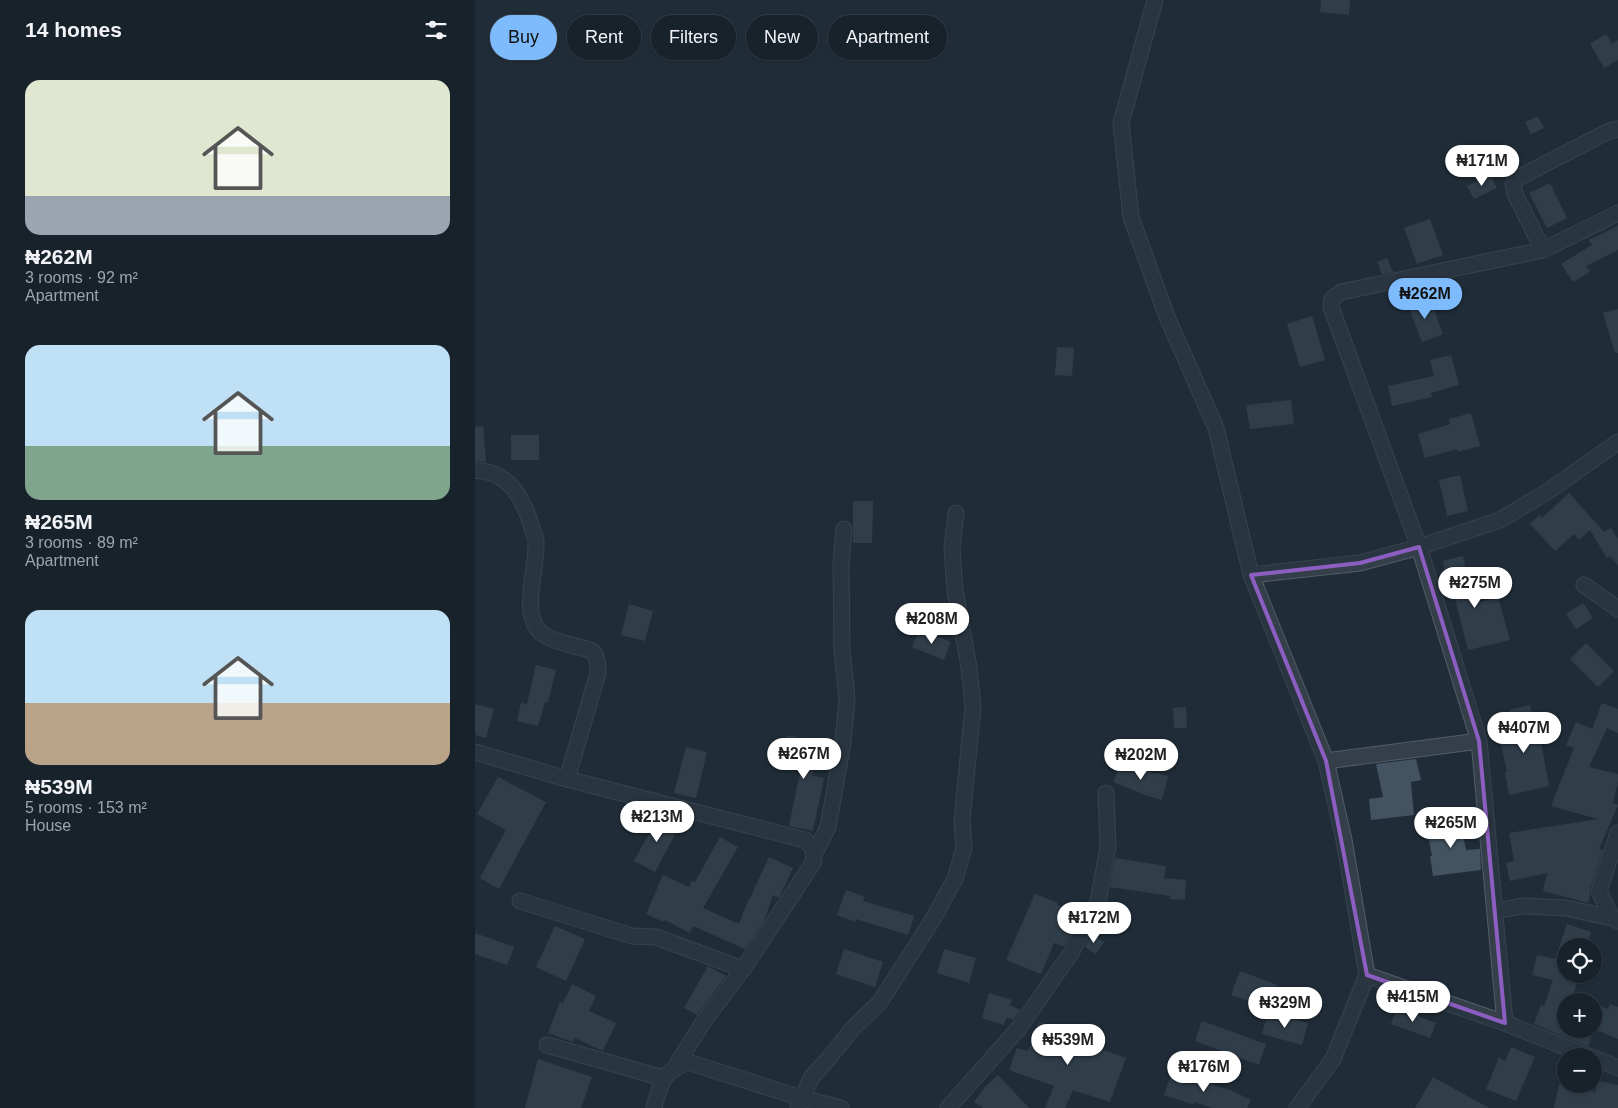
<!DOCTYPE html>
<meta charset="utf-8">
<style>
:root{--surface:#18222b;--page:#252f37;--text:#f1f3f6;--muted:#9fa4a9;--line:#363f47;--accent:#7dbbfc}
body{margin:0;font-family:Arial,sans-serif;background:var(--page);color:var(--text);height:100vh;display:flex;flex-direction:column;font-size:19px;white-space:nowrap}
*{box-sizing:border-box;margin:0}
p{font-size:16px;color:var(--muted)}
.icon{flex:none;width:28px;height:28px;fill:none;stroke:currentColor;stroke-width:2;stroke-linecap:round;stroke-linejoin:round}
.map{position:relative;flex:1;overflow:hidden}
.sheet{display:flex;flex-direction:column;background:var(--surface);width:475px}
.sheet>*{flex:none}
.guide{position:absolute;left:15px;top:15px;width:475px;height:45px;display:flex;gap:10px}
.fabs{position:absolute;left:1082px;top:938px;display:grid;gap:10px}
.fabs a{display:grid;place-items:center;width:45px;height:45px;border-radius:50%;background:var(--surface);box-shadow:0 1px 4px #0004,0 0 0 1px var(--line);font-size:25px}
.price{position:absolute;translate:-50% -42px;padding:0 11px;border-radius:18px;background:#fff;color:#222;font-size:16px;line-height:32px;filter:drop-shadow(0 1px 2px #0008)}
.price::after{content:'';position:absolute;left:50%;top:30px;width:15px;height:11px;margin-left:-8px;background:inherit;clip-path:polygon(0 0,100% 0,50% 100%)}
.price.active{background:var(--accent);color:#111}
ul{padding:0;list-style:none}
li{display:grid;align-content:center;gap:10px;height:265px;padding:0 25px}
li span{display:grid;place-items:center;height:155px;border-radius:15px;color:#555}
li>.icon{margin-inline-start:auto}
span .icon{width:90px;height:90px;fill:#fffc;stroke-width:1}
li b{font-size:21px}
h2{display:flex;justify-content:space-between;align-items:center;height:60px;padding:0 25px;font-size:21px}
.tag{padding:0 18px;border-radius:22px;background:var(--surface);box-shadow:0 1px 4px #0004,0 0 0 1px var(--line);font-size:18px;line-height:45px}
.tag.active{background:var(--accent);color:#111}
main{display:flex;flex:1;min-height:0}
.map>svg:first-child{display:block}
.building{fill:#435361}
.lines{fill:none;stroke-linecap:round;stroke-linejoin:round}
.minor-casing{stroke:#515d67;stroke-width:17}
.minor{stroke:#343f4a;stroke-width:15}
.marked{fill:none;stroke:#8d5ec1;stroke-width:4;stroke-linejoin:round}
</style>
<main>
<section class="sheet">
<h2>14 homes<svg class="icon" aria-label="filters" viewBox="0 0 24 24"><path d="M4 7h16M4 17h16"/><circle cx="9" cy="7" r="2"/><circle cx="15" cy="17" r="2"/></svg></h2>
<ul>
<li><span style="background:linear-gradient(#dfe7d0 75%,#9aa5b1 0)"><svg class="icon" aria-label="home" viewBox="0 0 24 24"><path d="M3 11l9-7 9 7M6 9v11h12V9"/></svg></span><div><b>₦262M</b><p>3 rooms · 92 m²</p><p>Apartment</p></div></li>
<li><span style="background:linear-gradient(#bfe0f5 65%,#7fa58c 0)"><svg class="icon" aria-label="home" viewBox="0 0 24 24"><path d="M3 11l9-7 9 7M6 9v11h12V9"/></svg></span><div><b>₦265M</b><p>3 rooms · 89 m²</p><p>Apartment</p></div></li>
<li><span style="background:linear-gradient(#bfe0f5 60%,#b9a48a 0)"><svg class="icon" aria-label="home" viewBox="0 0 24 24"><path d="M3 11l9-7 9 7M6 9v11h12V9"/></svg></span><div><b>₦539M</b><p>5 rooms · 153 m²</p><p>House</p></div></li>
</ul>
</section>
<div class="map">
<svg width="1143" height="1108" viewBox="0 0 1143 1108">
<rect width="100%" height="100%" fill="#202d39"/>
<g class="building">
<path d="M 846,0 L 875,0 L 874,15 L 845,12 Z"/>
<path d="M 1131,34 L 1137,44 L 1143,40 L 1143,60 L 1129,68 L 1115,44 Z"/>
<path d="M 1063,116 L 1069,128 L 1056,134 L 1050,122 Z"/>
<path d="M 1015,175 L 1022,188 L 999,199 L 992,186 Z"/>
<path d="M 1075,183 L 1092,218 L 1072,228 L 1054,193 Z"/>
<path d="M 955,219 L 968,255 L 942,264 L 929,228 Z"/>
<path d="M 1143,226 L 1143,250 L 1111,266 L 1115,272 L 1098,282 L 1086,264 L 1117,245 L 1114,240 Z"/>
<path d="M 912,258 L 918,272 L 907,274 L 902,262 Z"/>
<path d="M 954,297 L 968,334 L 947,342 L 933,305 Z"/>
<path d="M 1143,309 L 1143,353 L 1140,353 L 1128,313 Z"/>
<path d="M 837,316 L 850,360 L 825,367 L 812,324 Z"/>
<path d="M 582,347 L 599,348 L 597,376 L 580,375 Z"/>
<path d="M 976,355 L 984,385 L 956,393 L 957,397 L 917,406 L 913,386 L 959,376 L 955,360 Z"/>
<path d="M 816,400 L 819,424 L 775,429 L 771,405 Z"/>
<path d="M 996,413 L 1005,446 L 983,452 L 982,449 L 950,458 L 943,434 L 975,424 L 974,419 Z"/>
<path d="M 8,426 L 11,462 L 0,461 L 0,427 Z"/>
<rect x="36" y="435" width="28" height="25"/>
<path d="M 985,475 L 993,511 L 972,516 L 964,480 Z"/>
<path d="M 1094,493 L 1129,532 L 1136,528 L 1143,539 L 1143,565 L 1135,556 L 1132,558 L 1115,530 L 1104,540 L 1099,534 L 1080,551 L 1055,524 L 1065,515 L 1067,518 Z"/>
<path d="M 378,501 L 398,501 L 397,543 L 378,543 Z"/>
<path d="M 988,556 L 998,604 L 1023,597 L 1035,640 L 993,650 L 980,599 L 976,600 L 968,561 Z"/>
<path d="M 1108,603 L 1118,618 L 1101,629 L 1091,614 Z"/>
<path d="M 154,604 L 178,611 L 170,641 L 146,635 Z"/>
<path d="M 445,629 L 476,642 L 469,660 L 437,647 Z"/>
<path d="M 1111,643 L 1139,671 L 1123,687 L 1095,659 Z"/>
<path d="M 61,665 L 81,670 L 73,702 L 70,702 L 63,726 L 42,721 L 46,703 L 52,704 Z"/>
<path d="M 1127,703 L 1143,709 L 1143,733 L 1132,728 L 1114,767 L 1143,774 L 1143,782 L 1138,803 L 1143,805 L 1124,849 L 1128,850 L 1115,888 L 1115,895 L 1113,903 L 1068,891 L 1072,873 L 1035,881 L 1031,863 L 1039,861 L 1034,833 L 1123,819 L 1076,806 L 1099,748 L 1091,745 L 1101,722 L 1117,729 Z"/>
<path d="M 0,704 L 19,709 L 11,738 L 0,735 Z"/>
<path d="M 1055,705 L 1061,732 L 1064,731 L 1074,786 L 1034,795 L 1030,772 L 1032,772 L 1025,740 L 1040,737 L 1034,710 Z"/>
<path d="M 711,707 L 712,728 L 699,728 L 698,708 Z"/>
<path d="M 311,735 L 344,741 L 337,776 L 349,778 L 338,831 L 314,826 L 326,768 L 305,765 Z"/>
<path d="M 211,747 L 232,752 L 221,798 L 199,793 Z"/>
<path d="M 941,759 L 946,780 L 936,782 L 939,815 L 896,820 L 894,799 L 908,797 L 901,764 Z"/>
<path d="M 647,761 L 680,774 L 680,773 L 693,776 L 687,800 L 673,796 L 638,782 Z"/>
<path d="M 23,777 L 71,802 L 24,889 L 5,878 L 31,830 L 2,814 Z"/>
<path d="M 185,814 L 205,825 L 180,872 L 159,861 Z"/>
<path d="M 985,818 L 991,850 L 1005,849 L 1006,870 L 958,876 L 955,856 L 957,856 L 951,825 Z"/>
<path d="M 245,837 L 263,847 L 228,908 L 264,924 L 274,898 L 275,898 L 294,857 L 318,868 L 304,898 L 298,895 L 289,921 L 270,949 L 218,926 L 215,933 L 190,920 L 189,922 L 171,914 L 188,875 L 214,887 L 217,880 L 220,882 Z"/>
<path d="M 640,858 L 691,866 L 689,878 L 711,880 L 710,900 L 695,899 L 695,896 L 635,887 Z"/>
<path d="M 371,890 L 390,897 L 388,901 L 439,916 L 433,935 L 381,919 L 380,922 L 362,915 Z"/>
<path d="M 560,894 L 583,903 L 582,905 L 605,916 L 589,946 L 579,943 L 566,974 L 531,960 Z"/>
<path d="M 1092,924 L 1116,932 L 1111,946 L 1091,946 L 1091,974 L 1102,974 L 1099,981 L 1102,982 L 1096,1001 L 1091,1001 L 1091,1029 L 1119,1029 L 1119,1004 L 1133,1009 L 1135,1004 L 1143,1007 L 1143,1039 L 1119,1029 L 1113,1046 L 1059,1024 L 1066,1005 L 1069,1006 L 1078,980 L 1057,975 L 1062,955 L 1080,959 Z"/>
<path d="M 80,926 L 110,939 L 91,981 L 61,967 Z"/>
<path d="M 0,933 L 39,947 L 32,965 L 0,954 Z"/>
<path d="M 617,934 L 629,942 L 621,954 L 610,947 Z"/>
<path d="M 369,949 L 408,962 L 400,987 L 361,974 Z"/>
<path d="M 469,949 L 501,958 L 494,983 L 462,973 Z"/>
<path d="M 233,966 L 251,976 L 222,1015 L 209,1008 Z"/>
<path d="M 765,971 L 802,985 L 793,1008 L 756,995 Z"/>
<path d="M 97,984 L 121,996 L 114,1011 L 141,1023 L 128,1051 L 100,1038 L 98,1042 L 73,1033 L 85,1002 L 88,1003 Z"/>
<path d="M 514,993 L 537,1000 L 535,1005 L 545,1010 L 538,1020 L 532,1017 L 529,1025 L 507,1018 Z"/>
<path d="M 922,1008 L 961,1023 L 955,1038 L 916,1024 Z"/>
<path d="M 793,1012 L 833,1023 L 827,1045 L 787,1034 Z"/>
<path d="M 727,1021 L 791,1044 L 784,1065 L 720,1041 Z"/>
<path d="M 564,1022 L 610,1039 L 609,1043 L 651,1058 L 635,1102 L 598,1090 L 590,1108 L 570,1108 L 579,1086 L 534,1070 L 542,1048 L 553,1051 Z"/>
<path d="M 1036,1047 L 1060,1057 L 1041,1101 L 1011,1089 L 1024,1058 L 1030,1061 Z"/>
<path d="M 63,1059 L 117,1077 L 106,1108 L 50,1108 Z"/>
<path d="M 697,1072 L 755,1090 L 776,1100 L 772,1108 L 737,1108 L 720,1102 L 719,1105 L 689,1095 Z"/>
<path d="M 523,1075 L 554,1108 L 508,1108 L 499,1102 L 510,1087 Z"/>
<path d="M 958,1077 L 1014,1108 L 940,1108 Z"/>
<path d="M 1123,1081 L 1143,1085 L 1143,1108 L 1079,1108 L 1084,1084 L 1120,1092 Z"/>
</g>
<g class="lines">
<g class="minor-casing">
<g id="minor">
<path d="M 680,0 L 646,123 L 656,217 L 692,317 L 741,428 L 776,575 L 851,761 L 869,840 L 892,975 L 858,1059 L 822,1108"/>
<path d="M 1068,250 L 1040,194 L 1038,185 L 1041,179 L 1134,131 L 1143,129"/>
<path d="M 0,470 C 34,472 46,495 56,524 C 57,530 61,536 61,542 C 62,564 53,589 56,611 C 59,639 80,640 103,647 C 107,648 114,649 117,651 C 123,657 123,665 123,673 L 92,779"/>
<path d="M 776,575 L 885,563 L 944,547 L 1025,520 L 1072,492 L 1143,442"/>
<path d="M 1109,585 L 1143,609"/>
<path d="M 0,752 L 92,779 L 330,840 C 339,847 340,852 338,863 L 268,969 L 229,1021 L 200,1067"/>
<path d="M 851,761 L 1004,741"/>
<path d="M 340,853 L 353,827 L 368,743 L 372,698 L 367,650 L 366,565 L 369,529"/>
<path d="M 45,901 L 157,936 L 181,937 L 268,969"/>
<path d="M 1020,911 L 1047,906 L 1091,908 L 1137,918"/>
<path d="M 1143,921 L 1137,918 L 1124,891 L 1143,833"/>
<path d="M 892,975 L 1030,1023 L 1113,1056"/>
<path d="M 1030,1023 L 1004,741 L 944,547 L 856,307 L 857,299 L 866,292 L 1068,250 L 1143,213"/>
<path d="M 72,1045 L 188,1078"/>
<path d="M 1119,1058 L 1143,1068"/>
<path d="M 179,1108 C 186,1083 186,1073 213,1062 L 326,1098 L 366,1108"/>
<path d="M 323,1108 L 336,1078 L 353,1059 L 378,1028 L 405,1002 L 458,919 L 480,879 L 489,848 L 487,820 L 498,707 L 494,667 L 480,590 L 477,549 L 481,513"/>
<path d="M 473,1108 L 544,1028 L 596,953 L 623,902 L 633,847 L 631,793"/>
</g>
</g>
<use href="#minor" class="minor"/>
</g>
<path d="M0 0H1143V1108H0ZM 944,547 L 1004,741 L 1030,1023 L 892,975 L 851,761 L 776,575 L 885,563 Z" fill="#202d39" fill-opacity=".55" fill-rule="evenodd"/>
<path class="marked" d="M 944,547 L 1004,741 L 1030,1023 L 892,975 L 851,761 L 776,575 L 885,563 Z"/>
</svg>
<div class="fabs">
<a><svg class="icon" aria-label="locate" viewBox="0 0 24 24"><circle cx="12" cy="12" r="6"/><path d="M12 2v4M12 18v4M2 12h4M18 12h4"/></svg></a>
<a>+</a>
<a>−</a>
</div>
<b class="price" style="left:1007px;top:187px">₦171M</b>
<b class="price active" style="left:950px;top:320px">₦262M</b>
<b class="price" style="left:1000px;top:609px">₦275M</b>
<b class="price" style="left:457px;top:645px">₦208M</b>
<b class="price" style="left:1049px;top:754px">₦407M</b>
<b class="price" style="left:329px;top:780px">₦267M</b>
<b class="price" style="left:666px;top:781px">₦202M</b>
<b class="price" style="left:182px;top:843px">₦213M</b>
<b class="price" style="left:976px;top:849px">₦265M</b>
<b class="price" style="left:619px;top:944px">₦172M</b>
<b class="price" style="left:938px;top:1023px">₦415M</b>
<b class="price" style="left:810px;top:1029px">₦329M</b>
<b class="price" style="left:593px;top:1066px">₦539M</b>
<b class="price" style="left:729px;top:1093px">₦176M</b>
<div class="guide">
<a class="tag active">Buy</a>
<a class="tag">Rent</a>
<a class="tag">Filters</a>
<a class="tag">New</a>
<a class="tag">Apartment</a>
</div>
</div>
</main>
